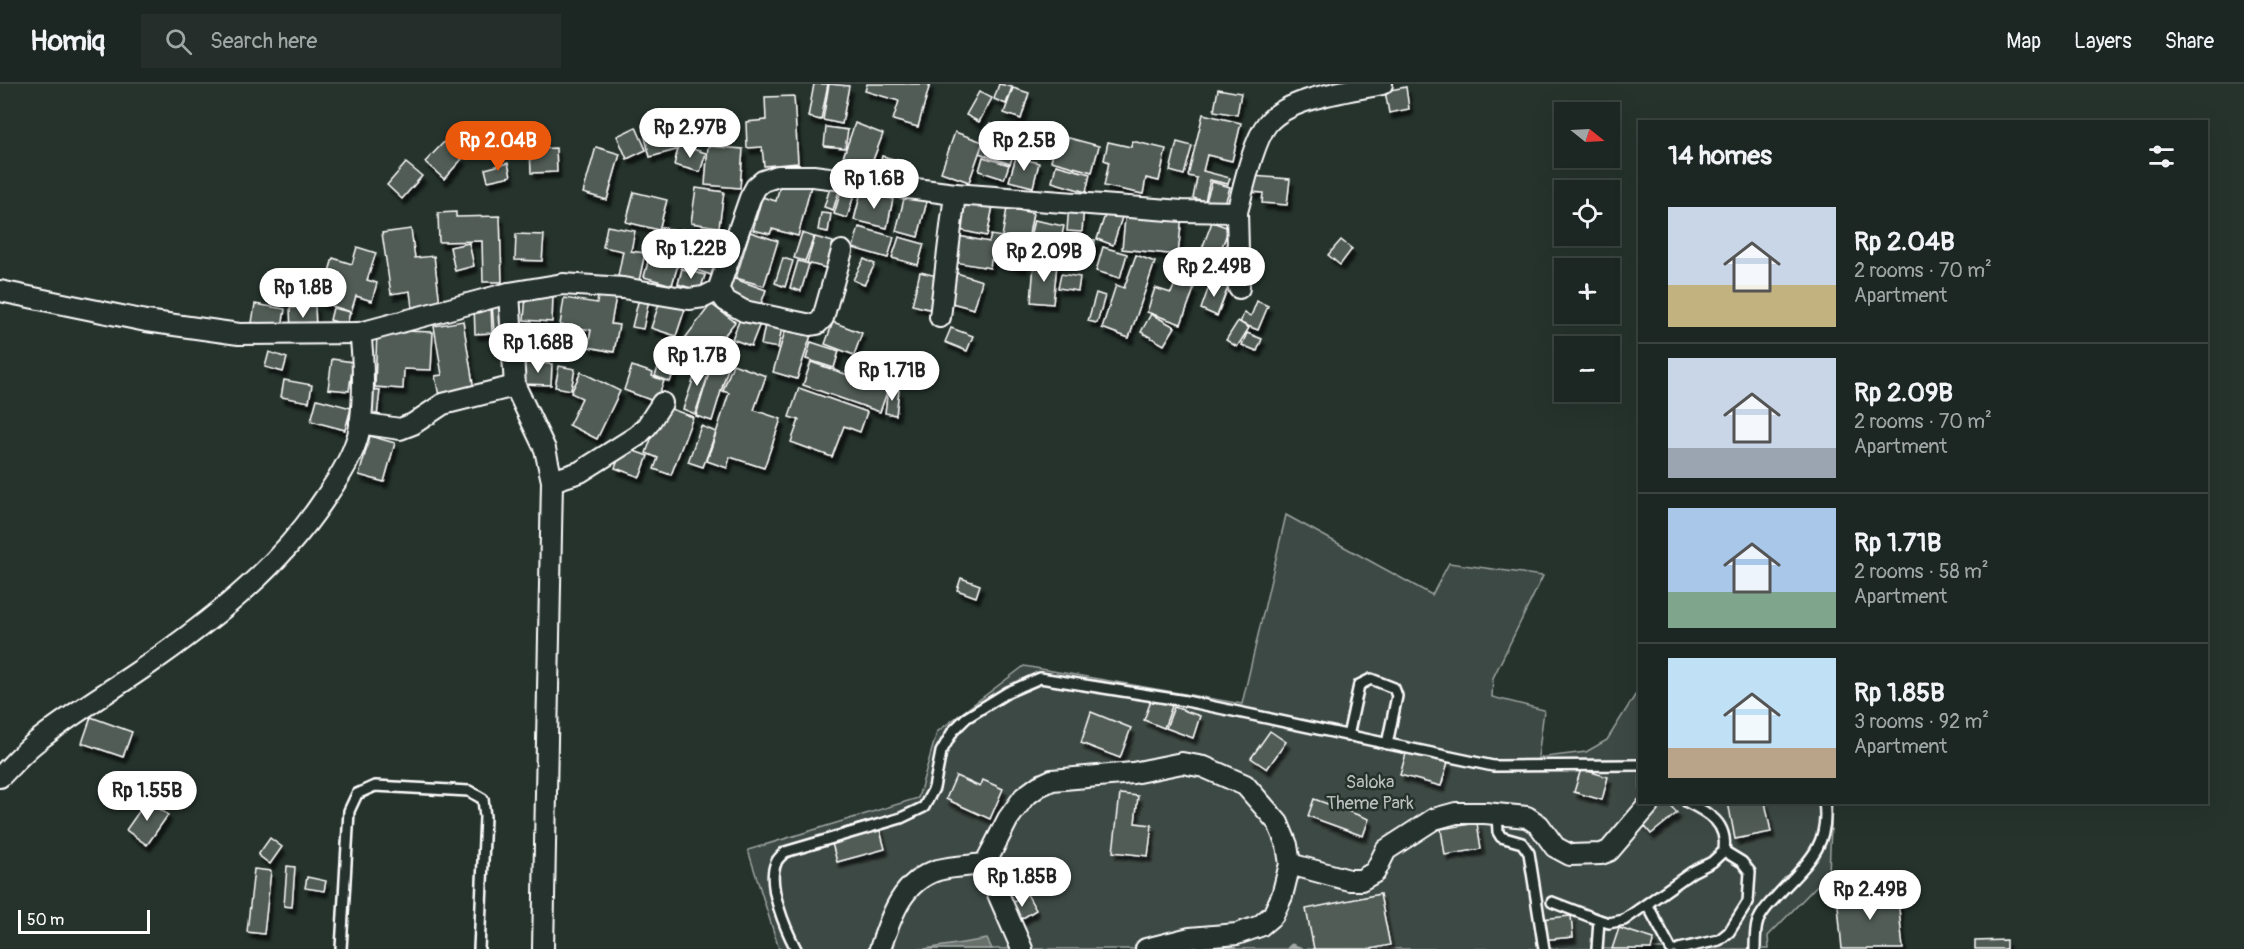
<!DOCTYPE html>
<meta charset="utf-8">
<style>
:root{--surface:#1c2622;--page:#252e2a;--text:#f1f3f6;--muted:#a0a5a5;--line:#3a4340;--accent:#ea580c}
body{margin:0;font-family:Pangolin,sans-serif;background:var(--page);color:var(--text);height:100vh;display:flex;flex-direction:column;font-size:22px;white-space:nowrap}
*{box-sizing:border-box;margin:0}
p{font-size:20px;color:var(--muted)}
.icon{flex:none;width:33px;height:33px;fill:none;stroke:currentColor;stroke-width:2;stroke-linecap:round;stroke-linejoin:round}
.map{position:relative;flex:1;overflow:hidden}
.panel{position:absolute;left:1638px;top:36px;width:570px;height:684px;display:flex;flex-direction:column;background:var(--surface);border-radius:0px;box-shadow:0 6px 24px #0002,0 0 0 2px var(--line)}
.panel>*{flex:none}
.needle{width:39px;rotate:108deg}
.controls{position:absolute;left:1554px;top:18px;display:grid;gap:12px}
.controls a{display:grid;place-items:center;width:66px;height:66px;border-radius:0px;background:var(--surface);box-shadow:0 6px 24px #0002,0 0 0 2px var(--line);font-size:30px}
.scale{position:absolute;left:18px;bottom:15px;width:132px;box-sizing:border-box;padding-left:6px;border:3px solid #fff;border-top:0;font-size:16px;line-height:21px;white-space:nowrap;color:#fff;-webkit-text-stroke:4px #26332d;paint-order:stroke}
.price{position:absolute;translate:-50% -51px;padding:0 14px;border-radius:21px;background:#fff;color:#222;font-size:20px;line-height:39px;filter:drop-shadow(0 2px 3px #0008)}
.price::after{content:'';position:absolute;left:50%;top:36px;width:18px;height:14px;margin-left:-9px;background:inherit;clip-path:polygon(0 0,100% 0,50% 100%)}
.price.on{background:var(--accent);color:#fff}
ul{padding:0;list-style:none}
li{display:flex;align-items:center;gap:18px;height:150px;padding:0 30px}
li+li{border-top:2px solid var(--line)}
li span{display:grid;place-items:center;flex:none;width:168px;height:120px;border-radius:0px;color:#555}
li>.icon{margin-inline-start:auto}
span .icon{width:72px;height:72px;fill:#fffc;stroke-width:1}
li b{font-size:26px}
h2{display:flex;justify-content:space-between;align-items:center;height:72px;padding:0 30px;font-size:26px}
header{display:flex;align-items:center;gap:36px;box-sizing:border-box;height:84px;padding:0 30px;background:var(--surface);border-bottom:2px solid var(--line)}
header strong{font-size:28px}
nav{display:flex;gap:33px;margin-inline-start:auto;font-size:21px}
.search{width:420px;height:54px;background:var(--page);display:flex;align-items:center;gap:15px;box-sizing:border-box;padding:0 21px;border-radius:0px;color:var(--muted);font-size:22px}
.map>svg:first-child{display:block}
.green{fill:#3e4944;stroke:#9ea4a2;stroke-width:1.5}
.water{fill:#67706c;stroke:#a4a9a7;stroke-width:1.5}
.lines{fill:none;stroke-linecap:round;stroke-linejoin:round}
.stream{stroke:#a4a9a7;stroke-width:5}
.building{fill:#515c57;stroke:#fff;stroke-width:1.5;filter:url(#shadow)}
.lane-casing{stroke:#fff;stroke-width:14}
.street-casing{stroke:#fff;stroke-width:24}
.lane{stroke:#26332d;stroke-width:9}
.street{stroke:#26332d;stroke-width:20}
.labels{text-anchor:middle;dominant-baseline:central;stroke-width:5;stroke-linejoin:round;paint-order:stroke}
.park-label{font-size:18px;fill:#bbbfbe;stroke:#26332d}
</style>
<header>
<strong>Homiq</strong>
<div class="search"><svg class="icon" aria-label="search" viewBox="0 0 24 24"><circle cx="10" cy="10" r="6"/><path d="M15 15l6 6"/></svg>Search here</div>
<nav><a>Map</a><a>Layers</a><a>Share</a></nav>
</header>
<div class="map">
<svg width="2244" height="865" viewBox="0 0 2244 865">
<defs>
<filter id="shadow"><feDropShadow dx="3.5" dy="6" stdDeviation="1.5" flood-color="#0009"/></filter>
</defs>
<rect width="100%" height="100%" fill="#26332d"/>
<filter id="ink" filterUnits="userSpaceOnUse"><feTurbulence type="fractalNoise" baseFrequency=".0167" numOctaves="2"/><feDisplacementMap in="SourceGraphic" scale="12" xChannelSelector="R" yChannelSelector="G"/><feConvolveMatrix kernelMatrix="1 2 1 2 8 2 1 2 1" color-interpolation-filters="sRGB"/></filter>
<g filter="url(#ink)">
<path class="green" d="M 1286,431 L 1432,511 L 1449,479 L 1543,492 L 1493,594 L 1492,613 L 1544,626 L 1538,674 L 1586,668 L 1607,656 L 1639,605 L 1640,718 L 1832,719 L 1829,789 L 1768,852 L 1769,865 L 779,865 L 748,766 L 918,714 L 937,648 L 1024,582 L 1242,620 Z"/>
<path class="water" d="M 987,855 L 992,865 L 925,865 Z"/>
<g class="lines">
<g class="stream">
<path d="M 1210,865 L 1225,863 L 1234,865"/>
<path d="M 1289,865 L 1292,862 L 1300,865"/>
</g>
</g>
<g class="building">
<path d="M 814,0 L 828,0 L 821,36 L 808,33 Z"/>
<path d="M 829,0 L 849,2 L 842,40 L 823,36 Z"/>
<path d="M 867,0 L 930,0 L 918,43 L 893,36 L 899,17 L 865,7 Z"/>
<path d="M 999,0 L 1012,3 L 1006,20 L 994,15 Z"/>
<path d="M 1406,3 L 1409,25 L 1389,29 L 1385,7 Z"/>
<path d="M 1013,4 L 1029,9 L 1021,35 L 1004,29 Z"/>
<path d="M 1218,5 L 1241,9 L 1237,31 L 1214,27 Z"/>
<path d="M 979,8 L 992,14 L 979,38 L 966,31 Z"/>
<path d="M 794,12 L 798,79 L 764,82 L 762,63 L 747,64 L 746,38 L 766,36 L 765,13 Z"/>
<path d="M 1203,30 L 1241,39 L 1232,77 L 1207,71 L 1203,87 L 1230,94 L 1228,100 L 1210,96 L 1205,117 L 1193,114 L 1197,94 L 1188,92 Z"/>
<path d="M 669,34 L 676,66 L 650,73 L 642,41 Z"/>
<path d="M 855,39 L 883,50 L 868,89 L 841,79 Z"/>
<path d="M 990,39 L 1021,49 L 1010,80 L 979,69 Z"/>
<path d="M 636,43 L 646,66 L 627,75 L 617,52 Z"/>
<path d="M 826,43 L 848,46 L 845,64 L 824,62 Z"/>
<path d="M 955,48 L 983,58 L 969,98 L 941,88 Z"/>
<path d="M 1058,51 L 1099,62 L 1092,88 L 1051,77 Z"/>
<path d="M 1132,57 L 1166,65 L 1159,97 L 1146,94 L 1143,110 L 1104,102 L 1109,78 L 1104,76 L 1108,58 L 1131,63 Z"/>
<path d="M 444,58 L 462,75 L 444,95 L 425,78 Z"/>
<path d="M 1177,58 L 1192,62 L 1184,91 L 1170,87 Z"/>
<path d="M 679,61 L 706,69 L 700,88 L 674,81 Z"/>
<path d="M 708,62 L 743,65 L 740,104 L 705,101 Z"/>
<path d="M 596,63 L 620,70 L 607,116 L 583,109 Z"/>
<path d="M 556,64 L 557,88 L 531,89 L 530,65 Z"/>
<path d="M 882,72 L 909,79 L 903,100 L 877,93 Z"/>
<path d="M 983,73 L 1009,81 L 1004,95 L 979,87 Z"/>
<path d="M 1016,73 L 1039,79 L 1033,103 L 1009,97 Z"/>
<path d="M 406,79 L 422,92 L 402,115 L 387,101 Z"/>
<path d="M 508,79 L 511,92 L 488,97 L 485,85 Z"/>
<path d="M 1056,81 L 1090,90 L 1086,108 L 1052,98 Z"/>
<path d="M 1252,92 L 1290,95 L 1287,121 L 1262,119 L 1263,109 L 1251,108 Z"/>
<path d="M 782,94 L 811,102 L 798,152 L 772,145 L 770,150 L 753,146 L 762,113 L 776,117 Z"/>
<path d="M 1212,98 L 1230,103 L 1224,123 L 1206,117 Z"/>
<path d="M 696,104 L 724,108 L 719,143 L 691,139 Z"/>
<path d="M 830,104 L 839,107 L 833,126 L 824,123 Z"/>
<path d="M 841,107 L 854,111 L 847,134 L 834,130 Z"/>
<path d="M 906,107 L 928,113 L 918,153 L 896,147 Z"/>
<path d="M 634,108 L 667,116 L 659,146 L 626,138 Z"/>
<path d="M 861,108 L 893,115 L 887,144 L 854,136 Z"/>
<path d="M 962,115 L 993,122 L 987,152 L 955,145 Z"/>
<path d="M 1069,120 L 1084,121 L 1082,148 L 1067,147 Z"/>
<path d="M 1007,124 L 1033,129 L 1023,183 L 991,176 L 990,184 L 948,177 L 953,151 L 989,158 L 991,151 L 1002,153 Z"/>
<path d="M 1107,125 L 1123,130 L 1113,161 L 1097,155 Z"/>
<path d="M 1126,125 L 1182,131 L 1178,171 L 1122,165 Z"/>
<path d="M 456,128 L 456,133 L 500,132 L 502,198 L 483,198 L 482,157 L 439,158 L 438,129 Z"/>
<path d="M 821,129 L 831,130 L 828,148 L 818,146 Z"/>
<path d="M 1034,136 L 1064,142 L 1060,160 L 1072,163 L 1069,179 L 1026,170 Z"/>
<path d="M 1212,138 L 1229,144 L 1217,176 L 1200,170 Z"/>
<path d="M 607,142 L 635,147 L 631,167 L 645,169 L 639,197 L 618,192 L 623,167 L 603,163 Z"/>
<path d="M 662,143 L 680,148 L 675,164 L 658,159 Z"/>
<path d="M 859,143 L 894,153 L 888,174 L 853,164 Z"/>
<path d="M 411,145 L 415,174 L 434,172 L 440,220 L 412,224 L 410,207 L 391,210 L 382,149 Z"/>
<path d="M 682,145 L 721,156 L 716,173 L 698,168 L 693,187 L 681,184 L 686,168 L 676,166 Z"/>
<path d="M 750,148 L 778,157 L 764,202 L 736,194 Z"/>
<path d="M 802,149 L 814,153 L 805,177 L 794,174 Z"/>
<path d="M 516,150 L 544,151 L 542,177 L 515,176 Z"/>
<path d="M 815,153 L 833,158 L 826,184 L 807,179 Z"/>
<path d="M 899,153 L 924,160 L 918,181 L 892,174 Z"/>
<path d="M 1074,154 L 1095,156 L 1093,172 L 1072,170 Z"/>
<path d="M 1341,156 L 1352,165 L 1340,181 L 1328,171 Z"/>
<path d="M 469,159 L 474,182 L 455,187 L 450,163 Z"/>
<path d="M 357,163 L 376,169 L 367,196 L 377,199 L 372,217 L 356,212 L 351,228 L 320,218 L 333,174 L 352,180 Z"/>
<path d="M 1103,163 L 1127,170 L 1120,194 L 1096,187 Z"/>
<path d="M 651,166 L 680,174 L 672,201 L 644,193 Z"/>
<path d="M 699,170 L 716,176 L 711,191 L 694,185 Z"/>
<path d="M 1136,171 L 1155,178 L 1129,254 L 1102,244 L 1116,201 L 1124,204 Z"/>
<path d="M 783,174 L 793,177 L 785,203 L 775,199 Z"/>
<path d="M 864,175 L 875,180 L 864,201 L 853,196 Z"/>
<path d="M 798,177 L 809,180 L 801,207 L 790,204 Z"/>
<path d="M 1034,179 L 1057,180 L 1053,220 L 1031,218 Z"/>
<path d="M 682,185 L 705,191 L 700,207 L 678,200 Z"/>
<path d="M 920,188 L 941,193 L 933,226 L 912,221 Z"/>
<path d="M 957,189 L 982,197 L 974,225 L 948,218 Z"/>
<path d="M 1061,190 L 1080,193 L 1078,207 L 1058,204 Z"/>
<path d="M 732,194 L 766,206 L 760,223 L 726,211 Z"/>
<path d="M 1211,197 L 1228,203 L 1217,232 L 1201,225 Z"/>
<path d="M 1176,198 L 1194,205 L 1181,240 L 1147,228 L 1155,204 L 1171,209 Z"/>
<path d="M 599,205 L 617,207 L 611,240 L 619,241 L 614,268 L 588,263 L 591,246 L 560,241 L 564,214 L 597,219 Z"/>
<path d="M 1096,209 L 1105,212 L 1097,239 L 1088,237 Z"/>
<path d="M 526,210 L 553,211 L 552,238 L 524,236 Z"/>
<path d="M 662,211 L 687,219 L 676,252 L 651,244 Z"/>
<path d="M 639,214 L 649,216 L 643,245 L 632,243 Z"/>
<path d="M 1257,217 L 1268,222 L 1258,246 L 1240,239 L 1244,229 L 1251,232 Z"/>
<path d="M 491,219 L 492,249 L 475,250 L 474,220 Z"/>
<path d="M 492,219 L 505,219 L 507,246 L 494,248 Z"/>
<path d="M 255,220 L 285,225 L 281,250 L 251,245 Z"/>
<path d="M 711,220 L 735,238 L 705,276 L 682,258 Z"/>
<path d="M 315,222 L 316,246 L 291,247 L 290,224 Z"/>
<path d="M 333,224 L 350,228 L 347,241 L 330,236 Z"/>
<path d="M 742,230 L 761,237 L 751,262 L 732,255 Z"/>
<path d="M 1151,230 L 1175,243 L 1164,261 L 1141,248 Z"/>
<path d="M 766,235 L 783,238 L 778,264 L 761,261 Z"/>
<path d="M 463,237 L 474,306 L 439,312 L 435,292 L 442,291 L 434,242 Z"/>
<path d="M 788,237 L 813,245 L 797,295 L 773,288 Z"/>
<path d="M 1238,237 L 1249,244 L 1237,263 L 1226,256 Z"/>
<path d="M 833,238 L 862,249 L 854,271 L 825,260 Z"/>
<path d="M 951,244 L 973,252 L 967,267 L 945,258 Z"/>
<path d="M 377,246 L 433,248 L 431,286 L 404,285 L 403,305 L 375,303 Z"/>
<path d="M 1247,249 L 1262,255 L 1257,267 L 1242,261 Z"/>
<path d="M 534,258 L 549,260 L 546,278 L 531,276 Z"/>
<path d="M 668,258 L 685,265 L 683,272 L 665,266 Z"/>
<path d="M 811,258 L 839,267 L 834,284 L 806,275 Z"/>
<path d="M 664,267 L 679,273 L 670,298 L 655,292 Z"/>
<path d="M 269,268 L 287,274 L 283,288 L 265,283 Z"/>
<path d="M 332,275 L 353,278 L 349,307 L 328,305 Z"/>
<path d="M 700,276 L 712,280 L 695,330 L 683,325 Z"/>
<path d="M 525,278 L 552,280 L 551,301 L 524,300 Z"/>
<path d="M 811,278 L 888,305 L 880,328 L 803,301 Z"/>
<path d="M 712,279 L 728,284 L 712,337 L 696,332 Z"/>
<path d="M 733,280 L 766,292 L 754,326 L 781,335 L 764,384 L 730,373 L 727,384 L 707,377 L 729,309 L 723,307 Z"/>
<path d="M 559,282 L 575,285 L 571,306 L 555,303 Z"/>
<path d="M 632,282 L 653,289 L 652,292 L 664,297 L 656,318 L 624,306 Z"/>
<path d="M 581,288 L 620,307 L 597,355 L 569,341 L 582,314 L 571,309 Z"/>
<path d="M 284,296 L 312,301 L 309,318 L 281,313 Z"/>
<path d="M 799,304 L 867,328 L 860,348 L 844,342 L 832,373 L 791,358 L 799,336 L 789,333 Z"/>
<path d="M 370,305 L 380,306 L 376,342 L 366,341 Z"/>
<path d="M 888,305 L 899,306 L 896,331 L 885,329 Z"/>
<path d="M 317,315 L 351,324 L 345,346 L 311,337 Z"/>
<path d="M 663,322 L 693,333 L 671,391 L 654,385 L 658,374 L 646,369 Z"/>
<path d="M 701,342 L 716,348 L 703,383 L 688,378 Z"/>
<path d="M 370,352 L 395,359 L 384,398 L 359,391 Z"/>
<path d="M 623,363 L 648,372 L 640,393 L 615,384 Z"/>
<path d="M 961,494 L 980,501 L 976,513 L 957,506 Z"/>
<path d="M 1152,614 L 1172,622 L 1164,644 L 1144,636 Z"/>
<path d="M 1174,623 L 1200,632 L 1193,654 L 1166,644 Z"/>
<path d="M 1091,628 L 1131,644 L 1120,674 L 1081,659 Z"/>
<path d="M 91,633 L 132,648 L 123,673 L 82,659 Z"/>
<path d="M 1270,647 L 1286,658 L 1267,685 L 1251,674 Z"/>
<path d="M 1407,666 L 1448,678 L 1441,702 L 1400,691 Z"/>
<path d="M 1581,685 L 1608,693 L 1602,716 L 1574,708 Z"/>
<path d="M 956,692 L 980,703 L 983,696 L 1003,705 L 990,735 L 946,715 Z"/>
<path d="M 1120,710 L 1138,712 L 1135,739 L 1152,741 L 1148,772 L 1113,768 Z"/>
<path d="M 1314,715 L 1369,735 L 1363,752 L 1308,732 Z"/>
<path d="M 147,716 L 168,731 L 147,761 L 126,746 Z"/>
<path d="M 1667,718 L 1677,729 L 1651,750 L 1642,739 Z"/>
<path d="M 1728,718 L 1765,718 L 1771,748 L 1735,755 Z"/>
<path d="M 877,735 L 885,765 L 837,778 L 829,748 Z"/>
<path d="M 1477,739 L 1481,765 L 1445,771 L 1441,745 Z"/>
<path d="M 270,754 L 282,763 L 270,780 L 258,771 Z"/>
<path d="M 287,782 L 295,783 L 292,823 L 284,822 Z"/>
<path d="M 254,785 L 271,787 L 264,850 L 247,848 Z"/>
<path d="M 307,793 L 326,797 L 324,807 L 305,804 Z"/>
<path d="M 1897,805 L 1903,865 L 1842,865 L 1837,811 Z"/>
<path d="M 1027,810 L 1036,826 L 1018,837 L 1009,821 Z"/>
<path d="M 1380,810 L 1390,861 L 1371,865 L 1314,865 L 1306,825 Z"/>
<path d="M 1571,832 L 1573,853 L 1542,856 L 1540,835 Z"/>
<path d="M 1619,844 L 1654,855 L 1651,865 L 1612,865 Z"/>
<path d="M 2006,856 L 2006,865 L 1975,865 L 1975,857 Z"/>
</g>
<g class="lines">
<g class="lane-casing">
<g id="lane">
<path d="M 1348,652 L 1359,601 L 1371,595 L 1394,604 L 1397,612 L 1387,660"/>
<path d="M 1497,730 L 1498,748 L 1501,753 L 1522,759 L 1529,769 L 1544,865"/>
<path d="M 1552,818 L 1599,836 L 1609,839 L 1624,836 L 1692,788 L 1712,778 L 1724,767 C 1728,739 1709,729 1687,718"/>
<path d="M 1647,820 L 1671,865"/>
<path d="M 341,865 L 349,727 L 357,710 L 375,702 L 469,707 L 483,715 L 485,733 L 479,865"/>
<path d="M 796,865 C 786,846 766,800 776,779 C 777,775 782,771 785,768 L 901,734 L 924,723 L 934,704 L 941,668 L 953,647 L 966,634 L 1008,608 L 1040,594 L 1186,617 L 1493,682 L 1640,681"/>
<path d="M 1597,865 L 1599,836"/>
<path d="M 1679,865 L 1719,856 L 1729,848 L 1748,818 L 1750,788 L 1742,778 L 1724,767"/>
<path d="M 1755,865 C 1755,856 1755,845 1758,837 C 1762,828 1768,821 1775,814 C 1802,783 1831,765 1824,718"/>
</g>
</g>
<g class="street-casing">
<g id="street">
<path d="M 1237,128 L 1239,204"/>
<path d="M 718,206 L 726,217 L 744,227 L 811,241 L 817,240 L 823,234 L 842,167"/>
<path d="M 0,207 L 146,237 L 239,250 L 360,249"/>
<path d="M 509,209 L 515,302 L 545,365 L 552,397 L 543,865"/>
<path d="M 940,233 L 955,110"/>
<path d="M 360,339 L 400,345 L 413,340 L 443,320 L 515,302"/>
<path d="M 552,397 L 580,388 L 637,352 L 647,342 L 662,319"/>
<path d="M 0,693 C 12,681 23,668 36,658 C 75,627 119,602 159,573 C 221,529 281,480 323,417 C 336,398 349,379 356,358 C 365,333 364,275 360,249 L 509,209 L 563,200 L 623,204 L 689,215 L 704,213 L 718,206 L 750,114 L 756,103 L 763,97 L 778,92 L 813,92 L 955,110 L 1182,127 L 1237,128 C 1243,106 1253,58 1267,40 C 1288,13 1350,7 1382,0"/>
<path d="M 985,780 L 1008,735 L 1024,713 L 1039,702 L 1052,696 L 1133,689 L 1182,679 L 1204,683 L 1245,701 L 1278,739 L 1287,761 L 1290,780 L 1282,812 L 1273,831 L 1260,842 L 1237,850 L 1190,854 L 1146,865"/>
<path d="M 1290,780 L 1349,796 L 1361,796 L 1375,788 L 1386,766 L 1434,735 L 1456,729 L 1485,729 L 1527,733 L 1539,741 L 1555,763 L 1570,771 L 1601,770 L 1609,767 L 1651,718"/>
<path d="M 880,865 C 891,832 902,797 938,786 C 953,782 970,782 985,780 L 1022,865"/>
</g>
</g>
<use href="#lane" class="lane"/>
<use href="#street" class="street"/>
</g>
</g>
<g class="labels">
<g class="park-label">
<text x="1370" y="698">Saloka<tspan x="1370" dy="21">Theme Park</tspan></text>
</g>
</g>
</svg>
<div class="controls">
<a><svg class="needle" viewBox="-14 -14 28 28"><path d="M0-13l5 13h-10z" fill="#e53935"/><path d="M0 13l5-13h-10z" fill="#a0a5a5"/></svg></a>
<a><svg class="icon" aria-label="locate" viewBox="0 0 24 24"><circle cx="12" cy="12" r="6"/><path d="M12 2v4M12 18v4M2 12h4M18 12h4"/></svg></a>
<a>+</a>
<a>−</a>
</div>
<div class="scale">50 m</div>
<b class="price" style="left:690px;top:75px">Rp 2.97B</b>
<b class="price on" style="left:498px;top:88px">Rp 2.04B</b>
<b class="price" style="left:1024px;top:88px">Rp 2.5B</b>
<b class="price" style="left:874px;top:126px">Rp 1.6B</b>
<b class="price" style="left:691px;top:196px">Rp 1.22B</b>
<b class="price" style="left:1044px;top:199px">Rp 2.09B</b>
<b class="price" style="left:1214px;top:214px">Rp 2.49B</b>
<b class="price" style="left:303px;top:235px">Rp 1.8B</b>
<b class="price" style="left:538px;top:290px">Rp 1.68B</b>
<b class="price" style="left:697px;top:303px">Rp 1.7B</b>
<b class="price" style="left:892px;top:318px">Rp 1.71B</b>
<b class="price" style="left:147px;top:738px">Rp 1.55B</b>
<b class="price" style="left:1022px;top:824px">Rp 1.85B</b>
<b class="price" style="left:1870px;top:837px">Rp 2.49B</b>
<section class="panel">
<h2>14 homes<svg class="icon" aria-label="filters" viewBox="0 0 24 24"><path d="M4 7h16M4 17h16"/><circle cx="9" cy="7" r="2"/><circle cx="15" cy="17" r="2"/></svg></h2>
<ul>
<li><span style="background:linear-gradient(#c9d6e8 65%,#c2b280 0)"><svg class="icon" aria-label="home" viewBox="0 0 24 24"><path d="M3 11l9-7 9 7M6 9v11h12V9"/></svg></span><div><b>Rp 2.04B</b><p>2 rooms · 70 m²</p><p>Apartment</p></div></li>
<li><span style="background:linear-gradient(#c9d6e8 75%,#9aa5b1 0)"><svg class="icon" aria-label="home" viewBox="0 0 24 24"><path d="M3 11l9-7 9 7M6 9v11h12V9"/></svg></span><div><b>Rp 2.09B</b><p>2 rooms · 70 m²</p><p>Apartment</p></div></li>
<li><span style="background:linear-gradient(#a9c7e8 70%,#7fa58c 0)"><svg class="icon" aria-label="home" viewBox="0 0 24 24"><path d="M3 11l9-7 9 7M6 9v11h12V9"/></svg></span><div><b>Rp 1.71B</b><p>2 rooms · 58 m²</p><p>Apartment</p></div></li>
<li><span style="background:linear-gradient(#bfe0f5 75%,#b9a48a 0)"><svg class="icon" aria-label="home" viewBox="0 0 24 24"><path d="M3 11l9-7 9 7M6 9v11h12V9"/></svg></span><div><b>Rp 1.85B</b><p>3 rooms · 92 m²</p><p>Apartment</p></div></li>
</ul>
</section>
</div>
